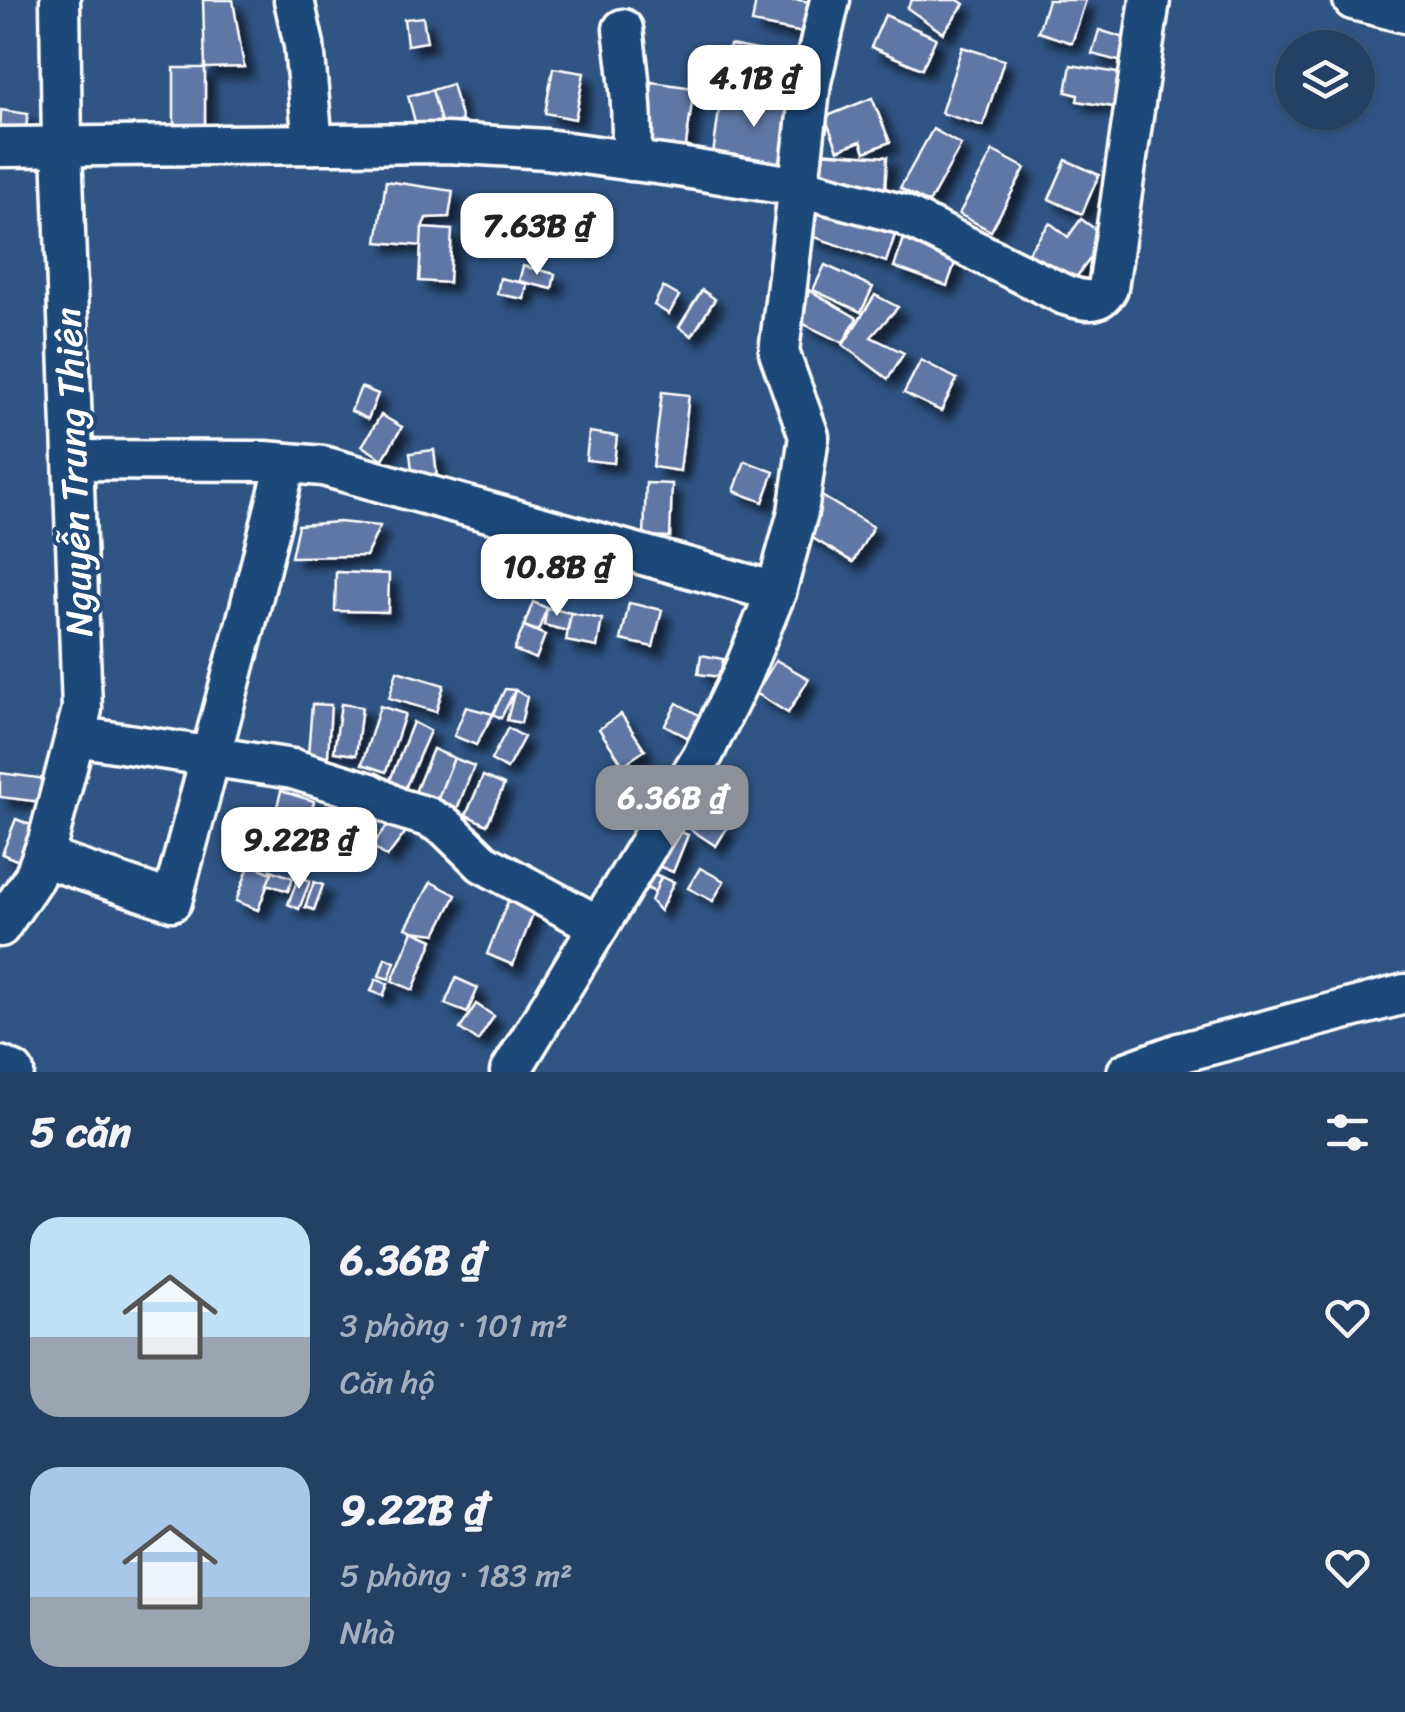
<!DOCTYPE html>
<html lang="vi">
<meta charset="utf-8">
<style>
:root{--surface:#244064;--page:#304b6d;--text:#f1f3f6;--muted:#a3afbf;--line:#415978;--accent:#8c9099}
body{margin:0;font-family:Sriracha,sans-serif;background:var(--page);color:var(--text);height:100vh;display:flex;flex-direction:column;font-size:38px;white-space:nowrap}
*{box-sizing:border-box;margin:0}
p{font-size:32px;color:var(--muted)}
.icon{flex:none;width:55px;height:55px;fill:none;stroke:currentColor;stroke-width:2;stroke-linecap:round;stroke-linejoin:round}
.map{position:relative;height:1072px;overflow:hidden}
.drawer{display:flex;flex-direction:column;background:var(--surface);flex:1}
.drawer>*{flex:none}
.fabs{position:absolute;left:1275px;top:30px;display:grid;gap:20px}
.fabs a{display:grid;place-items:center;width:100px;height:100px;border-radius:50%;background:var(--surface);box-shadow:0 2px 8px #0004,0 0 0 2px var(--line);font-size:50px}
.price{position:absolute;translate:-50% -85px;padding:0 22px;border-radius:20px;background:#fff;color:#222;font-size:32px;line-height:65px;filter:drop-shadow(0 2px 5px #0008)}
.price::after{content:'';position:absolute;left:50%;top:60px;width:30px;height:22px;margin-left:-15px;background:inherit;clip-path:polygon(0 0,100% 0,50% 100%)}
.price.active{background:var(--accent);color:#fff}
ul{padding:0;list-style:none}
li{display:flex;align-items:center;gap:30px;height:250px;padding:0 30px}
li span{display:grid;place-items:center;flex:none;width:280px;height:200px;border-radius:30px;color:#555}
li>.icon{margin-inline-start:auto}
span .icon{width:120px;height:120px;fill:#fffc;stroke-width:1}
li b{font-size:42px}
h2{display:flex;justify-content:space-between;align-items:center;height:120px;padding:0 30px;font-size:42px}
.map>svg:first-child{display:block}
.building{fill:#6076a4;stroke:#fff;stroke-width:2.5;filter:url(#shadow)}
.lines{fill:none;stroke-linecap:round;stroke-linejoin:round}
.minor-casing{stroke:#fff;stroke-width:45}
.minor{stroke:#1f4a7a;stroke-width:38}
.labels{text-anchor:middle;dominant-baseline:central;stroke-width:8;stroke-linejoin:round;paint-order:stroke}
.street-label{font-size:38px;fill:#fff;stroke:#1f4a7a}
</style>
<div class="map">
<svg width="1405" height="1072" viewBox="0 0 1405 1072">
<defs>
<filter id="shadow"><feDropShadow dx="9" dy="9" stdDeviation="5" flood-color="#0009"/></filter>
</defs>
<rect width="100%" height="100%" fill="#305585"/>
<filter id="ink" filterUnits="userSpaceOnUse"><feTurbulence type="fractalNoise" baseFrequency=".01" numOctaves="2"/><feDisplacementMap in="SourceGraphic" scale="20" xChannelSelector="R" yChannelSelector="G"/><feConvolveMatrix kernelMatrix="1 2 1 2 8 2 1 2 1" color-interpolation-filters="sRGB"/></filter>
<g filter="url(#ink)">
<g class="building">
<path d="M 203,0 L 233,0 L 244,67 L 205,68 Z"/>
<path d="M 756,0 L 799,0 L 815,3 L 809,34 L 752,23 Z"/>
<path d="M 912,0 L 958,0 L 964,4 L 943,33 L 907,8 Z"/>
<path d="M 1048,0 L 1086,0 L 1072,43 L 1038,32 Z"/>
<path d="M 885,15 L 936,38 L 922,69 L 871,47 Z"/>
<path d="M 423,17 L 427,42 L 407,45 L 404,19 Z"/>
<path d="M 1099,30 L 1135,41 L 1129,64 L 1092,54 Z"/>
<path d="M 730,45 L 801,58 L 796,89 L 724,75 Z"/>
<path d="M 962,47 L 1004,60 L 983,126 L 941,113 Z"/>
<path d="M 1071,65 L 1135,76 L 1130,106 L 1114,104 L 1113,107 L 1077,101 L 1078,95 L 1066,92 Z"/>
<path d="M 174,68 L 205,68 L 205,137 L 174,136 Z"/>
<path d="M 553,68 L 584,73 L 575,119 L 545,113 Z"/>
<path d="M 652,82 L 694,88 L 685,152 L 643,145 Z"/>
<path d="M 452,84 L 462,121 L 442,126 L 432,90 Z"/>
<path d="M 722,88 L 796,97 L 787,172 L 712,162 Z"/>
<path d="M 432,90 L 442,126 L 418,133 L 408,96 Z"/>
<path d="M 872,98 L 890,142 L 865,152 L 861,141 L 838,150 L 825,117 Z"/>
<path d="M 1,110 L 28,114 L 24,141 L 0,138 Z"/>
<path d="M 933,129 L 961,145 L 929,203 L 900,188 Z"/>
<path d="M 993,151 L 1025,168 L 991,231 L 959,214 Z"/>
<path d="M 818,152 L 887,157 L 885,192 L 815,186 Z"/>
<path d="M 1066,160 L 1099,175 L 1082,214 L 1049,199 Z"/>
<path d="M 386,181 L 453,191 L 449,217 L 426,218 L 422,228 L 423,246 L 377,242 Z"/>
<path d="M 821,199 L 898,226 L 886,262 L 809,235 Z"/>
<path d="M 1081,219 L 1106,237 L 1069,287 L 1026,255 L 1050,223 L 1068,237 Z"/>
<path d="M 422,228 L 452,230 L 449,283 L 419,281 Z"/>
<path d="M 906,233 L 959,252 L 947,286 L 894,267 Z"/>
<path d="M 825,265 L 873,287 L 861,312 L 813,290 Z"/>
<path d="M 523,266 L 555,274 L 552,289 L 519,281 Z"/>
<path d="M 500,278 L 527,284 L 524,299 L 497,294 Z"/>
<path d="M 663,287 L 679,296 L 669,314 L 654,305 Z"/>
<path d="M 702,290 L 715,299 L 692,336 L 679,327 Z"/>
<path d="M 809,290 L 857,318 L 843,343 L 802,323 Z"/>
<path d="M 875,295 L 898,307 L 871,337 L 904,353 L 888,379 L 843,345 Z"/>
<path d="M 921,360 L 957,379 L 941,411 L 904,393 Z"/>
<path d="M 361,387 L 378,394 L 368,419 L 351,411 Z"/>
<path d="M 662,392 L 689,395 L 680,471 L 653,467 Z"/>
<path d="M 381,415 L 402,427 L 383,459 L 362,446 Z"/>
<path d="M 589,432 L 617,436 L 614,463 L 586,460 Z"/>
<path d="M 434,450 L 437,476 L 414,487 L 410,453 Z"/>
<path d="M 745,461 L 774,472 L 763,502 L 734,491 Z"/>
<path d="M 646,483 L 672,484 L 670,537 L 644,536 Z"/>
<path d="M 820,495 L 873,527 L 853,562 L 799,530 Z"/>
<path d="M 339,522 L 380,526 L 366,556 L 291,557 L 298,525 Z"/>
<path d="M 336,572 L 389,574 L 388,612 L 335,611 Z"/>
<path d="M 533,602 L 547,608 L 538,631 L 524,626 Z"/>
<path d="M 629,603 L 662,610 L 653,647 L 621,640 Z"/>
<path d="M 547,608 L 571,613 L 567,631 L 544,625 Z"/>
<path d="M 571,613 L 602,619 L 597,647 L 566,641 Z"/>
<path d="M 524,626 L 545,635 L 536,659 L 514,650 Z"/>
<path d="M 701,655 L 723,659 L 720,677 L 698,674 Z"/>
<path d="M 776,660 L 809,679 L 788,713 L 756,693 Z"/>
<path d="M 397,671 L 444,685 L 436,712 L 389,698 Z"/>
<path d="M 505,689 L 515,690 L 501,718 L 493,714 Z"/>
<path d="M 515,690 L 527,697 L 521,723 L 507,720 Z"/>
<path d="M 677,703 L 706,719 L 694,741 L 665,725 Z"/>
<path d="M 312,704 L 331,705 L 328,756 L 308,755 Z"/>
<path d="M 341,704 L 362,707 L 356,755 L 334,752 Z"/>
<path d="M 380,706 L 405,714 L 386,772 L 362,764 Z"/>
<path d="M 466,707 L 493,714 L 476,745 L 454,736 Z"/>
<path d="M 621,714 L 645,750 L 623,765 L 599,729 Z"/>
<path d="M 413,722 L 430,731 L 400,800 L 385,793 Z"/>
<path d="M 508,728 L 524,737 L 507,769 L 491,760 Z"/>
<path d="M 433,749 L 454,758 L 437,801 L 415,792 Z"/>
<path d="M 454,758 L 474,766 L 457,809 L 437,801 Z"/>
<path d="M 0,773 L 54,780 L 50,803 L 0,797 Z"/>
<path d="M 483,776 L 504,785 L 487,825 L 466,815 Z"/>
<path d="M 633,777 L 658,802 L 651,809 L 626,784 Z"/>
<path d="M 281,791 L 314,801 L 308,827 L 274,818 Z"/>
<path d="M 701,812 L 727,828 L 716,846 L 690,829 Z"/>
<path d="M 16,819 L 40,829 L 26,864 L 2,854 Z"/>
<path d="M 390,822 L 405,833 L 387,857 L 372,846 Z"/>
<path d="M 671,828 L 688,835 L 673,872 L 656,865 Z"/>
<path d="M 250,864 L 272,873 L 258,910 L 236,901 Z"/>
<path d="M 700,868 L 724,881 L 713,901 L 688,888 Z"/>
<path d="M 271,870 L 293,878 L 288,891 L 267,884 L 272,873 Z"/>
<path d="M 650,872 L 661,877 L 655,892 L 644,887 Z"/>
<path d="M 299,876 L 310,881 L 299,909 L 288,904 Z"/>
<path d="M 661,877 L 674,882 L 660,911 L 651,901 Z"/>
<path d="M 314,882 L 323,885 L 314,910 L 305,907 Z"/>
<path d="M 431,882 L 456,895 L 436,934 L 413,931 L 406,928 Z"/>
<path d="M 510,896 L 536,906 L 513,965 L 487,954 Z"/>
<path d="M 413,931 L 433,940 L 413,990 L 392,981 Z"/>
<path d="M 385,958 L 395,962 L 389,979 L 379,976 Z"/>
<path d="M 456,978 L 478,988 L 467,1013 L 445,1004 Z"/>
<path d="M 376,979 L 388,984 L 383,996 L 371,991 Z"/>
<path d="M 476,1004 L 494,1016 L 478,1041 L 460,1029 Z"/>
</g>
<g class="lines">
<g class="minor-casing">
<g id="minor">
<path d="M 294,0 L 304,45 L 313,144"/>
<path d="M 1353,0 L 1405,13"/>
<path d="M 623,29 C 629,74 634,116 631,161"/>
<path d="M 0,147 L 447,143 L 546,149 L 685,168 L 799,187 L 901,214 L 1065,295 C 1082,300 1098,306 1108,288 L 1150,0"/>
<path d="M 73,460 L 265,461 L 323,466 L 776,592"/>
<path d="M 75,736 L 293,769 L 370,793 L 398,808 L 428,817 L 446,827 L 483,863 L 599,926"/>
<path d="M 42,857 L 172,901 L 250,608 L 286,463"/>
<path d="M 0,927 L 34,877 L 48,841 L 82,709 L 62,147 L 60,0"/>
<path d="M 0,1066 L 14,1072"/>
<path d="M 510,1072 L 704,753 L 741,677 L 776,592 L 798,512 L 809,436 L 779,352 L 811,82 L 830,0"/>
<path d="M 1127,1072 L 1179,1053 L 1405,994"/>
</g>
</g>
<use href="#minor" class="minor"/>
</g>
</g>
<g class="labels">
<g class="street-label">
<text transform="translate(74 472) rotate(-92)">Nguyễn Trung Thiên</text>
</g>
</g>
</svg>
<div class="fabs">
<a><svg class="icon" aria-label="layers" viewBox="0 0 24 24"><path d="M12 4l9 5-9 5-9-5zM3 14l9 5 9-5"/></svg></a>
</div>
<b class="price" style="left:754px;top:130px">4.1B ₫</b>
<b class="price" style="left:537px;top:278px">7.63B ₫</b>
<b class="price" style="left:557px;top:619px">10.8B ₫</b>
<b class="price active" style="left:672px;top:850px">6.36B ₫</b>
<b class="price" style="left:299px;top:892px">9.22B ₫</b>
</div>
<section class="drawer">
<h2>5 căn<svg class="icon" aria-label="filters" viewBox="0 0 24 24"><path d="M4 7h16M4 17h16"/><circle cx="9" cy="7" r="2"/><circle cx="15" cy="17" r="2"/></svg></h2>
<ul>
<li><span style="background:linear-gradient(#bfe0f5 60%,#9aa5b1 0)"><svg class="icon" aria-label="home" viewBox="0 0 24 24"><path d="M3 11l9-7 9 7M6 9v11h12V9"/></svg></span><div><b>6.36B ₫</b><p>3 phòng · 101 m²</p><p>Căn hộ</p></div><svg class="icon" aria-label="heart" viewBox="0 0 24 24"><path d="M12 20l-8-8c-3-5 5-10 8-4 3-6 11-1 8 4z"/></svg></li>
<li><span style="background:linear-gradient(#a9c7e8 65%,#9aa5b1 0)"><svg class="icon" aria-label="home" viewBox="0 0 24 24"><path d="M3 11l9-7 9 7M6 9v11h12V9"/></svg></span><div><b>9.22B ₫</b><p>5 phòng · 183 m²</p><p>Nhà</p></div><svg class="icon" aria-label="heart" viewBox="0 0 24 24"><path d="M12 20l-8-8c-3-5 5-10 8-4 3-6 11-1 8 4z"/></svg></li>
</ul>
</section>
